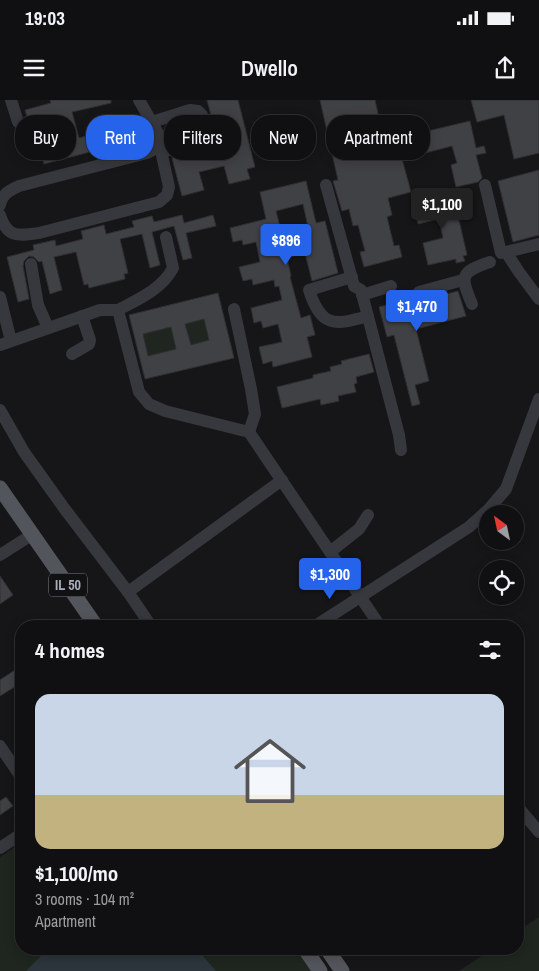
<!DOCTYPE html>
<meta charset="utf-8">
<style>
:root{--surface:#101012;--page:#19191b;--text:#f1f3f6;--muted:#9c9d9f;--line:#303032;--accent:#2563eb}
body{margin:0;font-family:"Archivo Narrow",sans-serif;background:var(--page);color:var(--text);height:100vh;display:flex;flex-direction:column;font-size:19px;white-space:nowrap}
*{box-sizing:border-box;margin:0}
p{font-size:16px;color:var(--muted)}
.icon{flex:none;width:28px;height:28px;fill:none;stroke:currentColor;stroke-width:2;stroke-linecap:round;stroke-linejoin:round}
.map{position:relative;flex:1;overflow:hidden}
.drawer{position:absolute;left:15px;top:520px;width:509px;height:335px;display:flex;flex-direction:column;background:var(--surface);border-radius:20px;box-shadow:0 2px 12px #0003,0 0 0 1px var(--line)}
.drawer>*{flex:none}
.top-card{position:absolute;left:15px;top:15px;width:510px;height:45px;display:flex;gap:10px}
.needle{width:32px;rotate:327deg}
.tools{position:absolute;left:479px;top:405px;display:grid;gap:10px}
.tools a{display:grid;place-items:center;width:45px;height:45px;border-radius:50%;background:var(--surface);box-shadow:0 2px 12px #0003,0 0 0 1px var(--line);font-size:25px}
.price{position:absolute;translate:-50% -42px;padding:0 11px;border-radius:5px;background:var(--accent);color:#fff;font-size:16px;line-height:32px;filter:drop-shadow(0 1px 2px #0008)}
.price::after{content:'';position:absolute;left:50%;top:30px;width:15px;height:11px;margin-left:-8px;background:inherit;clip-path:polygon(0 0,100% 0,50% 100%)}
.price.on{background:#222;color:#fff}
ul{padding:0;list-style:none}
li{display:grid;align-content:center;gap:10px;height:265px;padding:0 20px}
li+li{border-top:1px solid var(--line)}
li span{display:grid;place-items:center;height:155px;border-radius:15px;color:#555}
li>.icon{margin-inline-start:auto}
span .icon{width:90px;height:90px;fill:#fffc;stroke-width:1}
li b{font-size:21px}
h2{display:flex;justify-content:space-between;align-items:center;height:60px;padding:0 20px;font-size:21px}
.tag{padding:0 18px;border-radius:20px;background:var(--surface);box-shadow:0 2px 12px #0003,0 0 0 1px var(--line);font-size:18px;line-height:45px}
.tag.on{background:var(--accent);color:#fff}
.status{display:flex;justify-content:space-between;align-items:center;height:35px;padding:0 25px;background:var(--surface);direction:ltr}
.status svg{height:14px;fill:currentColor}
header{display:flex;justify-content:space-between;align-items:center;height:65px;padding:0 20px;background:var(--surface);font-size:22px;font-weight:600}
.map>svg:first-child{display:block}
.green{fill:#1e261f}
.water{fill:#2c353c}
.building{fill:#404145;stroke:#303034;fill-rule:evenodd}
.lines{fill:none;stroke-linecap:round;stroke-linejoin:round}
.minor{stroke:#37383d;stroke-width:12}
.major{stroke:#53555c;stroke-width:15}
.labels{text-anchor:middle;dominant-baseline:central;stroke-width:4.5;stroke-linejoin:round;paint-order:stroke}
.shield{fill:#111113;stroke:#7b7e86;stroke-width:1}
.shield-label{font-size:14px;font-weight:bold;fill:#a8adb8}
</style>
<div class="status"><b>19:03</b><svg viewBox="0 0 49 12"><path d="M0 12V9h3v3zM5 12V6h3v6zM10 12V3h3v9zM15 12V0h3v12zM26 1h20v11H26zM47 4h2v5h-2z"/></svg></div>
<header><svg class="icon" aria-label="menu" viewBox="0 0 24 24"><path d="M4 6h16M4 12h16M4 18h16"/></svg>Dwello<svg class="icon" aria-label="share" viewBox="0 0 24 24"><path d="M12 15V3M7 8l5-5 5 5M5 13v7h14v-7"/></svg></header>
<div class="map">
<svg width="539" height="871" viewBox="0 0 539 871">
<rect width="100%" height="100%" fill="#161618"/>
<g class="green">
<path d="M 204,219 L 209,240 L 191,245 L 185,224 Z"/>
<path d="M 171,227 L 176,249 L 148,256 L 143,234 Z"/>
<path d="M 21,743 L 21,849 L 299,849 L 315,871 L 0,871 L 0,757 Z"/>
<path d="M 539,817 L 539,871 L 459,871 L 492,849 L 518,849 L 518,831 Z"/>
</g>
<path class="water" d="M 48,849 L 182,849 L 203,856 L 216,871 L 26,871 Z"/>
<g class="building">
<path d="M 50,0 L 111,0 L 111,3 L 72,12 L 79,38 L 101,32 L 105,48 L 44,64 L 40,49 L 61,43 L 59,35 L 64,30 L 65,25 L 63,21 L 55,19 L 55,17 L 32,23 L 28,20 L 25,10 L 51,3 Z"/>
<path d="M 207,0 L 238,0 L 255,67 L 247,69 L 250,79 L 229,84 L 224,66 L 199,72 L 204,90 L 182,96 L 172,58 L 199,51 L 218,42 Z"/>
<path d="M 320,0 L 375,0 L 381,27 L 385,26 L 390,45 L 412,40 L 411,35 L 470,21 L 476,48 L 484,46 L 486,53 L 476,55 L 482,78 L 478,82 L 456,87 L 451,65 L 457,63 L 452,46 L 402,59 L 411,92 L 388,98 L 392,115 L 387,117 L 394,146 L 399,145 L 402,157 L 364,167 L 360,152 L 365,151 L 358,125 L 353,126 L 349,109 L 342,111 L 333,81 L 338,80 Z"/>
<path d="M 471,0 L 539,0 L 539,53 L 514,59 L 504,15 L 477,22 Z"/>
<path d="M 307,35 L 310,51 L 279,58 L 275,42 Z"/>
<path d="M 539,70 L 539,135 L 513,142 L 498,81 Z"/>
<path d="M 306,81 L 316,123 L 325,121 L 338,173 L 312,181 L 305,153 L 287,158 L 291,176 L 290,177 L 301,218 L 310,215 L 315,235 L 307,237 L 312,257 L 273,267 L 272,261 L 263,264 L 259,247 L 282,242 L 278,224 L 263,228 L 261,221 L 254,223 L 251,208 L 282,200 L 279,186 L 275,187 L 274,180 L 253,185 L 252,179 L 243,181 L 239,167 L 260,162 L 256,142 L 243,145 L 242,140 L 233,142 L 230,128 L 266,119 L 260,92 ZM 303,104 L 308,127 L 282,135 L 276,111 Z"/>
<path d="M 453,94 L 467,155 L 463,156 L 465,161 L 456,163 L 456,159 L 428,165 L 423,143 L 443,138 L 439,119 L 418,124 L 413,103 Z"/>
<path d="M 182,115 L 184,123 L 213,115 L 216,126 L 186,133 L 192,158 L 183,160 L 174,126 L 152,132 L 160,165 L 150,168 L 142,134 L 120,139 L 128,173 L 124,174 L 125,179 L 89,188 L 88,184 L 84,185 L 76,152 L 54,157 L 62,190 L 50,194 L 42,161 L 39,162 L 34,157 L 29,156 L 24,161 L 23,166 L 29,199 L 18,202 L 7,157 L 34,150 L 33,145 L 55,140 L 56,146 L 83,139 L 81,131 L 104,125 L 106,134 L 134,127 L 132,121 L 152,116 L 154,122 Z"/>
<path d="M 458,191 L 466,216 L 416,229 L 429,281 L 415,285 L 420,304 L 412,306 L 394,235 L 387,237 L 379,207 L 411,199 L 414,203 Z"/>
<path d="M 218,193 L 234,258 L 145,279 L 129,215 ZM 204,219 L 209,240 L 191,245 L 185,224 ZM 171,227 L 176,249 L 148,256 L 143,234 Z"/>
<path d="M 369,254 L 374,272 L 356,277 L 357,283 L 354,284 L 356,292 L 338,296 L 339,301 L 321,305 L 320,299 L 282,308 L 277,287 L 313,278 L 313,275 L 331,271 L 330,267 L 342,264 L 341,261 Z"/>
<path d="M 0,476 L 13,495 L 0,504 Z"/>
<path d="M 21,566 L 21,583 L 0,596 L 0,580 Z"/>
<path d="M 6,697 L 13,706 L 0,715 L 0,701 Z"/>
</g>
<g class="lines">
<g class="minor">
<path d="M 11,0 L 18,22 L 30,32 L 57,27"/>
<path d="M 152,22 L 190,10 L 198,11 L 202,15 L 206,35 L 205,39 L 197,43 L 161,52"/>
<path d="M 326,85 L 354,186 L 361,190 L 399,335 L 401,350"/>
<path d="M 485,85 L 501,153"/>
<path d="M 0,105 C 2,94 10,90 19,86 L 147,53 L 160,46"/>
<path d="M 0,115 C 7,138 18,136 39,133 L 159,102 L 167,95 L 169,87 L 160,46 L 159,35 L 139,0"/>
<path d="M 539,144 L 506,152 L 519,172 L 539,199"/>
<path d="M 31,164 L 38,205 L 48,228"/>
<path d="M 352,177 L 309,190 C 321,227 334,226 368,216"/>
<path d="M 419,192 L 463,180"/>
<path d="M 362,195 L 391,186"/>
<path d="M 0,197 L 11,241"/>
<path d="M 472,204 C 460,176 460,172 490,162"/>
<path d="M 234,209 L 251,289 L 255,314 L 249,332"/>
<path d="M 118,210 C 139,199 162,189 173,168 L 166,137"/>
<path d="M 0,245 L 100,210 L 118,210 L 139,292 L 149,304 L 165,311 L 249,332 L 380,526"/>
<path d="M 72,254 L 89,244 L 90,240 L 82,216"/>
<path d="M 0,310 L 24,352 L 64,408 L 128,492 L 151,526"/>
<path d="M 330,452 L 359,429 L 368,415"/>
<path d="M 0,455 L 33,434"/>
<path d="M 128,492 L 282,380"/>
<path d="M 315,526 L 469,427 L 489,409 L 506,389 L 539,299"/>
<path d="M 0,646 L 21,677"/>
<path d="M 518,707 L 539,732"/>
<path d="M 0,748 L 21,734"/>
</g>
<g class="major">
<path d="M 0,388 L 96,526"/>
<path d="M 305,849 L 320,871"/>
<path d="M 327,849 L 342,871"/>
</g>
</g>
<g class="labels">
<rect class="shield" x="49" y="473.5" width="38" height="23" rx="4"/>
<g class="shield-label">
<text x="68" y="485">IL 50</text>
</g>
</g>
</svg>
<div class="tools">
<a><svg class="needle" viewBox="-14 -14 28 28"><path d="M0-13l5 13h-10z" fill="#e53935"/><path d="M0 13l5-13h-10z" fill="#9c9d9f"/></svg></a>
<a><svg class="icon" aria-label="locate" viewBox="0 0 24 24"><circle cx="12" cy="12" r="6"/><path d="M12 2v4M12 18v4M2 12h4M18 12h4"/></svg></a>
</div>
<b class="price on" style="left:442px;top:130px">$1,100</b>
<b class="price" style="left:286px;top:166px">$896</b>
<b class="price" style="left:417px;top:232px">$1,470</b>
<b class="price" style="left:330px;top:500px">$1,300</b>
<div class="top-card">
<a class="tag">Buy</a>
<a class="tag on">Rent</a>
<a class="tag">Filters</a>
<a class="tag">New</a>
<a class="tag">Apartment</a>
</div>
<section class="drawer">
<h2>4 homes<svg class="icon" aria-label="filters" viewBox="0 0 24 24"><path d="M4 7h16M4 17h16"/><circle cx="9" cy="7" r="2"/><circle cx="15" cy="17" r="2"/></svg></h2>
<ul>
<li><span style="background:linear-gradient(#c9d6e8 65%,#c2b280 0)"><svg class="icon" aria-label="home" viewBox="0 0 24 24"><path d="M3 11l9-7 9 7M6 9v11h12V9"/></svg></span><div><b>$1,100/mo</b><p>3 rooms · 104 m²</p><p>Apartment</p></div></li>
</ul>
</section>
</div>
